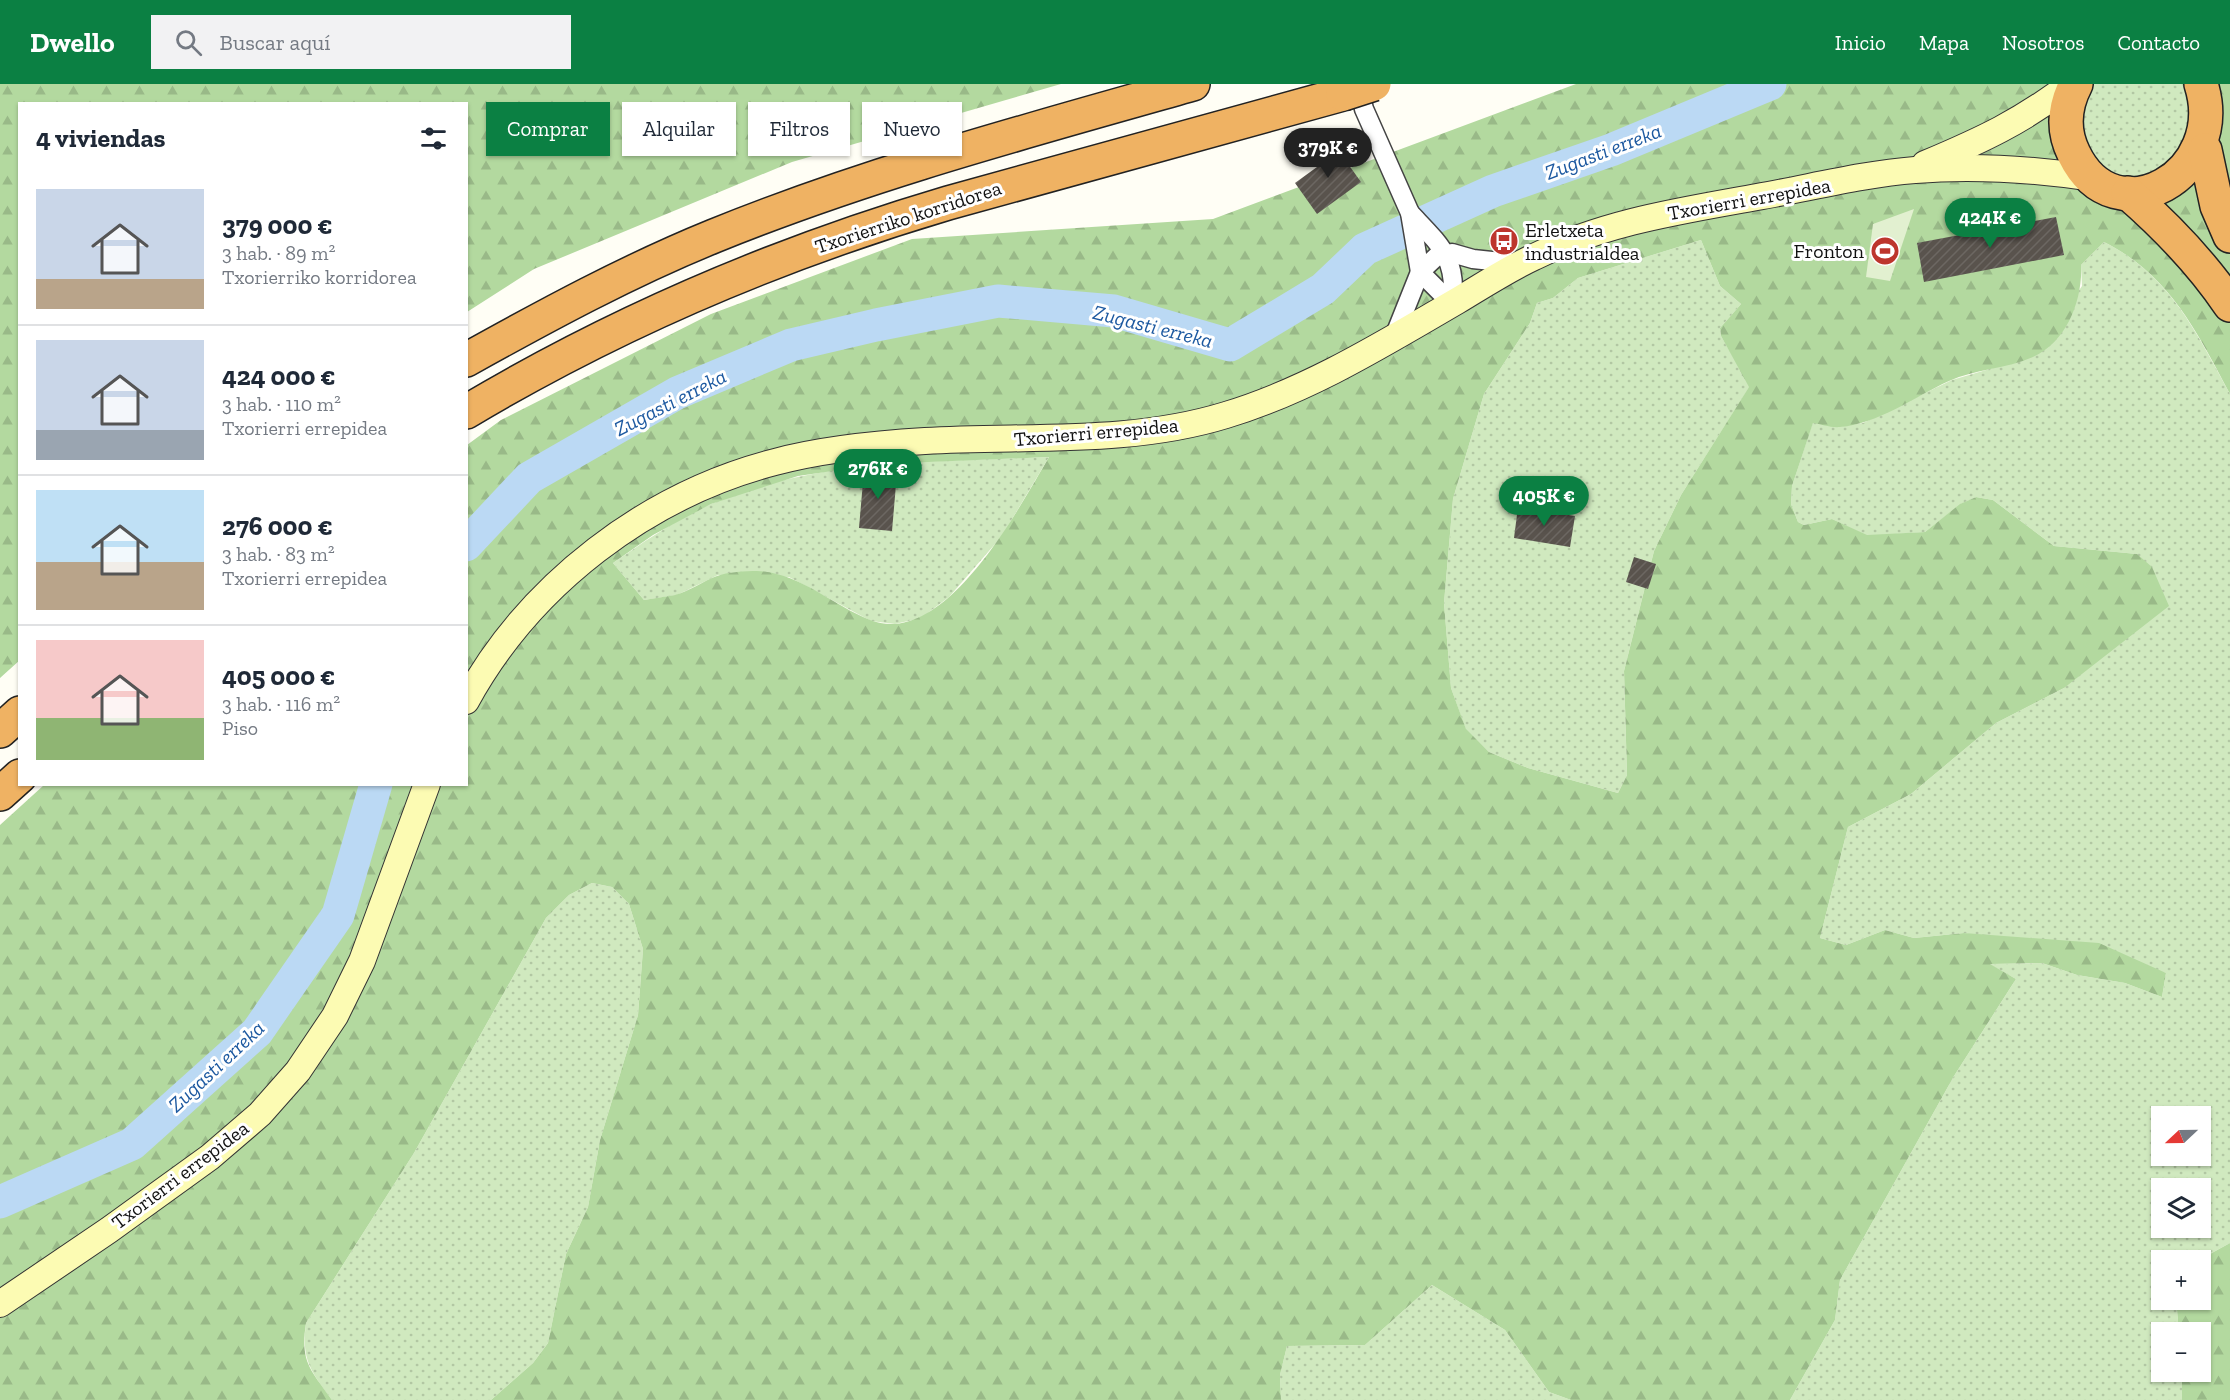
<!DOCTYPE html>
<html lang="es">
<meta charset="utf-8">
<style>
:root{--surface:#fff;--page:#f2f2f3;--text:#1f2937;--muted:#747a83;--line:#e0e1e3;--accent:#0b8043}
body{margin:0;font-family:"Zilla Slab",serif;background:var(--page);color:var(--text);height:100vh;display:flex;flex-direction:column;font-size:22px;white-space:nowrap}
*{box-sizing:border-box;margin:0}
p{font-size:20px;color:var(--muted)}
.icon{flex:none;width:33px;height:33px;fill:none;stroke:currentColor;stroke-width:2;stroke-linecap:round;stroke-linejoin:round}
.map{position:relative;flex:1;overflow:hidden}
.sheet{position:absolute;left:18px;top:18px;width:450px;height:684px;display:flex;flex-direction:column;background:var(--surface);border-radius:0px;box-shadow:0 2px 4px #0004}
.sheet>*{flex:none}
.hud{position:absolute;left:486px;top:18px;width:570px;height:54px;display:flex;gap:12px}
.needle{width:39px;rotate:248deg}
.tools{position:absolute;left:2151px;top:1022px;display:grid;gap:12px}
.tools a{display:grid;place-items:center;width:60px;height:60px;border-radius:0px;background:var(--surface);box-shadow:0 2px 4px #0004;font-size:30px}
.price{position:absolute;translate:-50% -51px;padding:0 14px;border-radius:21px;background:var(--accent);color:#fff;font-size:20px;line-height:39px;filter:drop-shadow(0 2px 3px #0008)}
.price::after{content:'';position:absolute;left:50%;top:36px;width:18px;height:14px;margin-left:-9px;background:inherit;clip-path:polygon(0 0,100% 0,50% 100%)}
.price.on{background:#222;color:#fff}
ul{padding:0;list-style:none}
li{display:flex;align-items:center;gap:18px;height:150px;padding:0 18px}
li+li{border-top:2px solid var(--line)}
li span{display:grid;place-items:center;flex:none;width:168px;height:120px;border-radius:0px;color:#555}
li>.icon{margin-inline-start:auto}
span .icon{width:72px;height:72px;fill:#fffc;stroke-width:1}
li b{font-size:26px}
h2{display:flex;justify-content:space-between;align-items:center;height:72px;padding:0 18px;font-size:26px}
.tag{padding:0 21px;border-radius:0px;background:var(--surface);box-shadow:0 2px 4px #0004;font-size:21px;line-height:54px}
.tag.on{background:var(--accent);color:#fff}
header{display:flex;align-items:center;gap:36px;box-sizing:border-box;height:84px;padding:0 30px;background:var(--accent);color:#fff}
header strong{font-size:28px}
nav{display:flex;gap:33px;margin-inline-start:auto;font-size:21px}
.search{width:420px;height:54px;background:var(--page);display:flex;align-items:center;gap:15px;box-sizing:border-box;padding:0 21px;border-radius:0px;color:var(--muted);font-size:22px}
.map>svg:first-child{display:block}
.grass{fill:url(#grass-dots);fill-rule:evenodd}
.forest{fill:url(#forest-firs);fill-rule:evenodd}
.pitch{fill:#e2f0d0}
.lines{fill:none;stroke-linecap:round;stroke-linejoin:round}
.river{stroke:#bbd9f4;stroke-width:33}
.building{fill:url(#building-hatch)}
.street-casing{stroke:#444;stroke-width:21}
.secondary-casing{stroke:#333;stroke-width:28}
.highway-casing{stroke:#222;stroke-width:36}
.street{stroke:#fff;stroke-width:18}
.secondary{stroke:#fcfbb3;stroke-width:26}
.highway{stroke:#efb263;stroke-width:33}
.highway-bridge-casing{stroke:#222;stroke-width:36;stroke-linecap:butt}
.highway-bridge{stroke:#efb263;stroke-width:33}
.labels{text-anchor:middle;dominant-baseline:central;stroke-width:6;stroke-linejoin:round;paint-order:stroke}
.street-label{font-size:20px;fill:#111;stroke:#fff}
.poi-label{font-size:20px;fill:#111;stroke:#fff;text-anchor:start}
.water-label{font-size:21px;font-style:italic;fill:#1d59a0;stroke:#fff}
</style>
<header>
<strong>Dwello</strong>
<div class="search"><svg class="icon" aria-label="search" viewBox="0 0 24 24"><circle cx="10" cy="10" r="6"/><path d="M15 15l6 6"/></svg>Buscar aquí</div>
<nav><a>Inicio</a><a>Mapa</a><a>Nosotros</a><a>Contacto</a></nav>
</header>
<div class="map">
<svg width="2230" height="1316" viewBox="0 0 2230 1316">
<defs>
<pattern id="grass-dots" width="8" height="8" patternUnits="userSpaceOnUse" patternTransform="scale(1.5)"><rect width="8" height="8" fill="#d0e9bf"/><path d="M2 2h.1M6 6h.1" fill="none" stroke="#b2c7a3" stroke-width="1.8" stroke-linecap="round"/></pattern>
<pattern id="forest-firs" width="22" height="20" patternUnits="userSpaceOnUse" patternTransform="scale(1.5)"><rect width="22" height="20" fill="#b3d99f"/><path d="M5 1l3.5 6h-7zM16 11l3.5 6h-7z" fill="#99b988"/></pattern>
<pattern id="building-hatch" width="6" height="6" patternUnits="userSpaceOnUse" patternTransform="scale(1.5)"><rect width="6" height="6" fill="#59534d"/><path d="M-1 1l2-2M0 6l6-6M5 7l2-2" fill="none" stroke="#6c6762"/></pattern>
</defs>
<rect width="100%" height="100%" fill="#fffef5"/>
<g class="grass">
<path d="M 2094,0 L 2181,0 L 2187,8 L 2193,55 L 2160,90 L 2128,94 L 2112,88 L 2099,79 L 2088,66 L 2082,51 L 2081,35 Z"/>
<path d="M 1701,156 L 1720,202 L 1741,220 L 1720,244 L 1721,252 L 1750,302 L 1681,411 L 1654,467 L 1624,587 L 1627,691 L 1618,709 L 1528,684 L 1489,668 L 1466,646 L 1451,604 L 1444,519 L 1453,415 L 1484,310 L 1530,239 L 1537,219 L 1553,214 L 1578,194 Z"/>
<path d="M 2104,158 C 2170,191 2196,248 2230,310 L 2230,1159 L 2199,1176 L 2162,1176 L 2162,1215 L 2176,1215 L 2179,1248 L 2162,1248 L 2162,1287 L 2182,1287 L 2182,1316 L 1790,1316 L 1835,1236 L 1840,1196 L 1954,992 L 2016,895 L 1989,880 L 2042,879 L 2077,891 L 2125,899 L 2162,913 L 2166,889 L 1964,849 L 1914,854 L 1885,846 L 1846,861 L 1820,854 L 1848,743 L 1911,710 L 1996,639 L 2064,604 L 2137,470 L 2054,462 L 1993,416 L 1976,413 L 1961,420 L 1925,448 L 1867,452 L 1832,435 L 1804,441 L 1798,438 L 1791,420 L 1792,402 L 1813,338 L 1837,343 L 1863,339 L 1952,296 L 2034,272 L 2082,202 L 2081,181 ZM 2162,1032 L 2200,1032 L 2200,1071 L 2162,1071 ZM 2162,1104 L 2200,1104 L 2200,1143 L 2162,1143 Z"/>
<path d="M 1049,373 L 1002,452 L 949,513 L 921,534 L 895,540 L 871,537 L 789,493 L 718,491 L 677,511 L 644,516 L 613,479 C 644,458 676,435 711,420 C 817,374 936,378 1049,373 Z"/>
<path d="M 592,799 L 612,803 L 629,820 L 643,865 L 638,931 L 600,1056 L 588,1123 L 566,1170 L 548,1259 L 533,1279 L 491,1316 L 332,1316 C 311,1287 301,1276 306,1239 L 414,1069 L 546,834 L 569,811 Z"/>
<path d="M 1432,1201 L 1505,1246 L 1549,1308 L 1571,1316 L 1281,1316 L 1280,1291 L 1287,1262 L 1365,1261 Z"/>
</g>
<g class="forest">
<path d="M 0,0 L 1061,0 L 792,78 L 534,185 L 467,228 L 466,20 L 20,20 L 20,576 L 0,594 Z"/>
<path d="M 1576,0 L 2094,0 C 2067,30 2085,87 2127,93 C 2137,95 2150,91 2160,90 L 2193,55 L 2187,8 L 2181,0 L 2230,0 L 2230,310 C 2197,248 2170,191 2104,158 L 2081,181 C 2083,215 2067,258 2033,273 C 2006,285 1975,285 1949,297 C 1914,313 1878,340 1840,343 C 1831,344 1821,340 1813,339 L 1792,402 L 1791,420 L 1798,438 L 1804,441 L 1832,435 L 1867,451 L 1925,448 L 1960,420 L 1976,413 L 1993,416 L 2054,462 L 2137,470 L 2152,483 L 2169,522 L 2064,604 L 1996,639 L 1911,710 L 1848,743 L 1820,854 L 1846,861 L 1885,846 L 1914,854 L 1964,849 L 2099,859 L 2166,889 L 2162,913 L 2125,899 L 2077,891 L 2042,879 L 1990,880 L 2016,895 L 1954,992 L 1840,1196 L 1835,1236 L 1790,1316 L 1571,1316 L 1549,1308 L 1505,1246 L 1432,1201 L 1365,1261 L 1287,1262 L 1280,1291 L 1281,1316 L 491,1316 L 533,1279 L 548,1259 L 566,1170 L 588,1123 L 600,1056 L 638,931 L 643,865 L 629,820 L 612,803 L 592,799 L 569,811 L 546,834 L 414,1069 L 306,1239 C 300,1278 310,1285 332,1316 L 0,1316 L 0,741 L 44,701 L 466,700 L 467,361 L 501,336 L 711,230 L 912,155 L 1213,135 ZM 1701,156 L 1720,202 L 1741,220 L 1720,244 L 1721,252 L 1749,303 L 1681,411 L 1654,467 L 1624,587 L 1627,691 L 1618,709 L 1528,684 L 1489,668 L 1466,645 L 1451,604 L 1444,519 L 1453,415 L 1484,310 L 1530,239 L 1537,219 L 1553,214 L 1578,194 ZM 1049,373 C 1019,424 944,566 870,536 C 832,521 800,489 757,487 C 746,487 727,488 717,492 C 703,497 690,507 675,511 C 665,513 654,514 644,516 L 613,479 L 653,451 L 711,420 L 798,392 L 881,380 Z"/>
<path d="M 2230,1159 L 2230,1316 L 2182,1316 L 2182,1287 L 2200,1287 L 2200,1248 L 2179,1248 L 2176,1215 L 2200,1215 L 2199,1176 Z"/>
</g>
<path class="pitch" d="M 1914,125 L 1890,197 L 1866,193 L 1873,140 Z"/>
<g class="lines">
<g class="river">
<path d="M 466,461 L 529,394 L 677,309 L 791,261 L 876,241 L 998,217 L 1114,227 L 1230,261 L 1323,205 L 1365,165 L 1493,107 L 1611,66 L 1770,0"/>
<path d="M 0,1118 L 132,1060 L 257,948 L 338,831 L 376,700"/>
</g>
</g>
<g class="building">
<path d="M 1333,59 L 1361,98 L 1317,130 L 1295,99 L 1317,83 L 1311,75 Z"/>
<path d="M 2056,133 L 2064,171 L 1924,198 L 1917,159 Z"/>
<path d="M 864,386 L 897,389 L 892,447 L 859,444 Z"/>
<path d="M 1518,423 L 1575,432 L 1570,463 L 1514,454 Z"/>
<path d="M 1634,473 L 1656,480 L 1648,505 L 1626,498 Z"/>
</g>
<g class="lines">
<g class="street-casing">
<g id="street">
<path d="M 1358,0 L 1364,25 L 1410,129 L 1420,188 L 1452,220"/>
<path d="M 1410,129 C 1439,160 1458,174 1452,220"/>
<path d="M 1394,253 L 1420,188 L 1437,172 L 1452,169 L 1473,175 L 1520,180"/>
</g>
</g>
<g class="secondary-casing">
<g id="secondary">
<path d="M 1925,80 C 1982,56 2021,38 2071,0"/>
<path d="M 466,617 C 530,500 647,411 775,378 C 823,365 875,360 925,357 C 1024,351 1129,361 1226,331 C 1309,306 1383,260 1457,217 C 1482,202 1508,185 1534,173 C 1605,138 1680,127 1757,113 C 1809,104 1863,90 1915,86 C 1975,81 2033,85 2093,94"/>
<path d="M 0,1220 L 109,1146 L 210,1073 L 260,1030 L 298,987 L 335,932 L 362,877 L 427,700"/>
</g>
</g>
<g class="highway-casing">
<g id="highway">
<path d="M 2076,0 C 2064,23 2062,46 2074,70 C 2115,155 2230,91 2201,0"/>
<path d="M 2205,66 L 2217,122 L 2230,152"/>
<path d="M 2128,109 C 2167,143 2201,178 2230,221"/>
<path d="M 466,276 C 547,231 628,187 714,152 C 869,89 1031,46 1193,0"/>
<path d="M 466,328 C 617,238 779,169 948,119 L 1343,10"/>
<path d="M 0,647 L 20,629"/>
<path d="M 0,710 L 20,692"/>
</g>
</g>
<use href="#street" class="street"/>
<use href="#secondary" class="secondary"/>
<use href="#highway" class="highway"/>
<g class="highway-bridge-casing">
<path id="highway-bridge" d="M 1343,10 L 1374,0"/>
</g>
<use href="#highway-bridge" class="highway-bridge"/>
</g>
<defs>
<g id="bus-disc" transform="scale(1.5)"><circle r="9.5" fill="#bd352d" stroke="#fff"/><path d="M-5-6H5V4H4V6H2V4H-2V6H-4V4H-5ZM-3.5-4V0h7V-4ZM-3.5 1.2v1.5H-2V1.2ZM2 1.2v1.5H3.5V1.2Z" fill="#fff"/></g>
<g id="stadium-disc" transform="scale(1.5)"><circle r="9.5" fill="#bd352d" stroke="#fff"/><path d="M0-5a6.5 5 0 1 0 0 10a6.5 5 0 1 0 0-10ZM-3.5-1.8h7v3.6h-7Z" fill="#fff"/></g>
</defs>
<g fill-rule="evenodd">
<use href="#bus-disc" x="1504" y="157"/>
<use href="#stadium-disc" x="1885" y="167"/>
</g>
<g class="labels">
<g class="street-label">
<text transform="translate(1749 115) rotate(-10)">Txorierri errepidea</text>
<text transform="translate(908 133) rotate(-18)">Txorierriko korridorea</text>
<text transform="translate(1096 348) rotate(-5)">Txorierri errepidea</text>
<text transform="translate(180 1091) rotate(-37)">Txorierri errepidea</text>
</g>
<g class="poi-label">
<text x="1525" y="146">Erletxeta<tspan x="1525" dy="23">industrialdea</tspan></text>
<text x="1864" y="167" text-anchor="end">Fronton</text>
</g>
<g class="water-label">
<text transform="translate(1603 67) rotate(-21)">Zugasti erreka</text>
<text transform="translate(1153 242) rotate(14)">Zugasti erreka</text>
<text transform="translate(670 318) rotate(-27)">Zugasti erreka</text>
<text transform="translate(216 982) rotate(-43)">Zugasti erreka</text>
</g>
</g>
</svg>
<div class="tools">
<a><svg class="needle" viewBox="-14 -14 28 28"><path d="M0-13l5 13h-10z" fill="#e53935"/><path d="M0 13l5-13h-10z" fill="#747a83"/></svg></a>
<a><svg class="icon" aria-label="layers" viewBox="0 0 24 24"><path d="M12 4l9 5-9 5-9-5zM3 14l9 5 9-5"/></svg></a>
<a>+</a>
<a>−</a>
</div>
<b class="price on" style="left:1328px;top:95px">379K €</b>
<b class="price" style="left:1990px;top:165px">424K €</b>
<b class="price" style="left:878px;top:416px">276K €</b>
<b class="price" style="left:1544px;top:443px">405K €</b>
<div class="hud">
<a class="tag on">Comprar</a>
<a class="tag">Alquilar</a>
<a class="tag">Filtros</a>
<a class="tag">Nuevo</a>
</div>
<section class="sheet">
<h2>4 viviendas<svg class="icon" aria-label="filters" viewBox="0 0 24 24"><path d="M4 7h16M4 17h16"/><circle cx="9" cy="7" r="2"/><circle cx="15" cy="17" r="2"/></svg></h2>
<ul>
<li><span style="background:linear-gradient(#c9d6e8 75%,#b9a48a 0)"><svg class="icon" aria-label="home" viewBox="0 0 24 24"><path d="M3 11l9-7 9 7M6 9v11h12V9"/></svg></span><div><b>379 000 €</b><p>3 hab. · 89 m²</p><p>Txorierriko korridorea</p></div></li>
<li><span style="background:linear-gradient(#c9d6e8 75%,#9aa5b1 0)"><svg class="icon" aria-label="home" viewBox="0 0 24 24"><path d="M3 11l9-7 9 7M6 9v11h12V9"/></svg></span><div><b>424 000 €</b><p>3 hab. · 110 m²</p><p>Txorierri errepidea</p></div></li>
<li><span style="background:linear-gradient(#bfe0f5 60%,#b9a48a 0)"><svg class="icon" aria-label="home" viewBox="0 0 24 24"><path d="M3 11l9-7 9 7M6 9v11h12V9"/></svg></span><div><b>276 000 €</b><p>3 hab. · 83 m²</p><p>Txorierri errepidea</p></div></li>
<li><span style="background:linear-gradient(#f6c9c9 65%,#8fb573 0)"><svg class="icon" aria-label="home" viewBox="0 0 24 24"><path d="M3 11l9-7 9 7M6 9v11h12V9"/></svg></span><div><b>405 000 €</b><p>3 hab. · 116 m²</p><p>Piso</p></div></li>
</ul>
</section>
</div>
